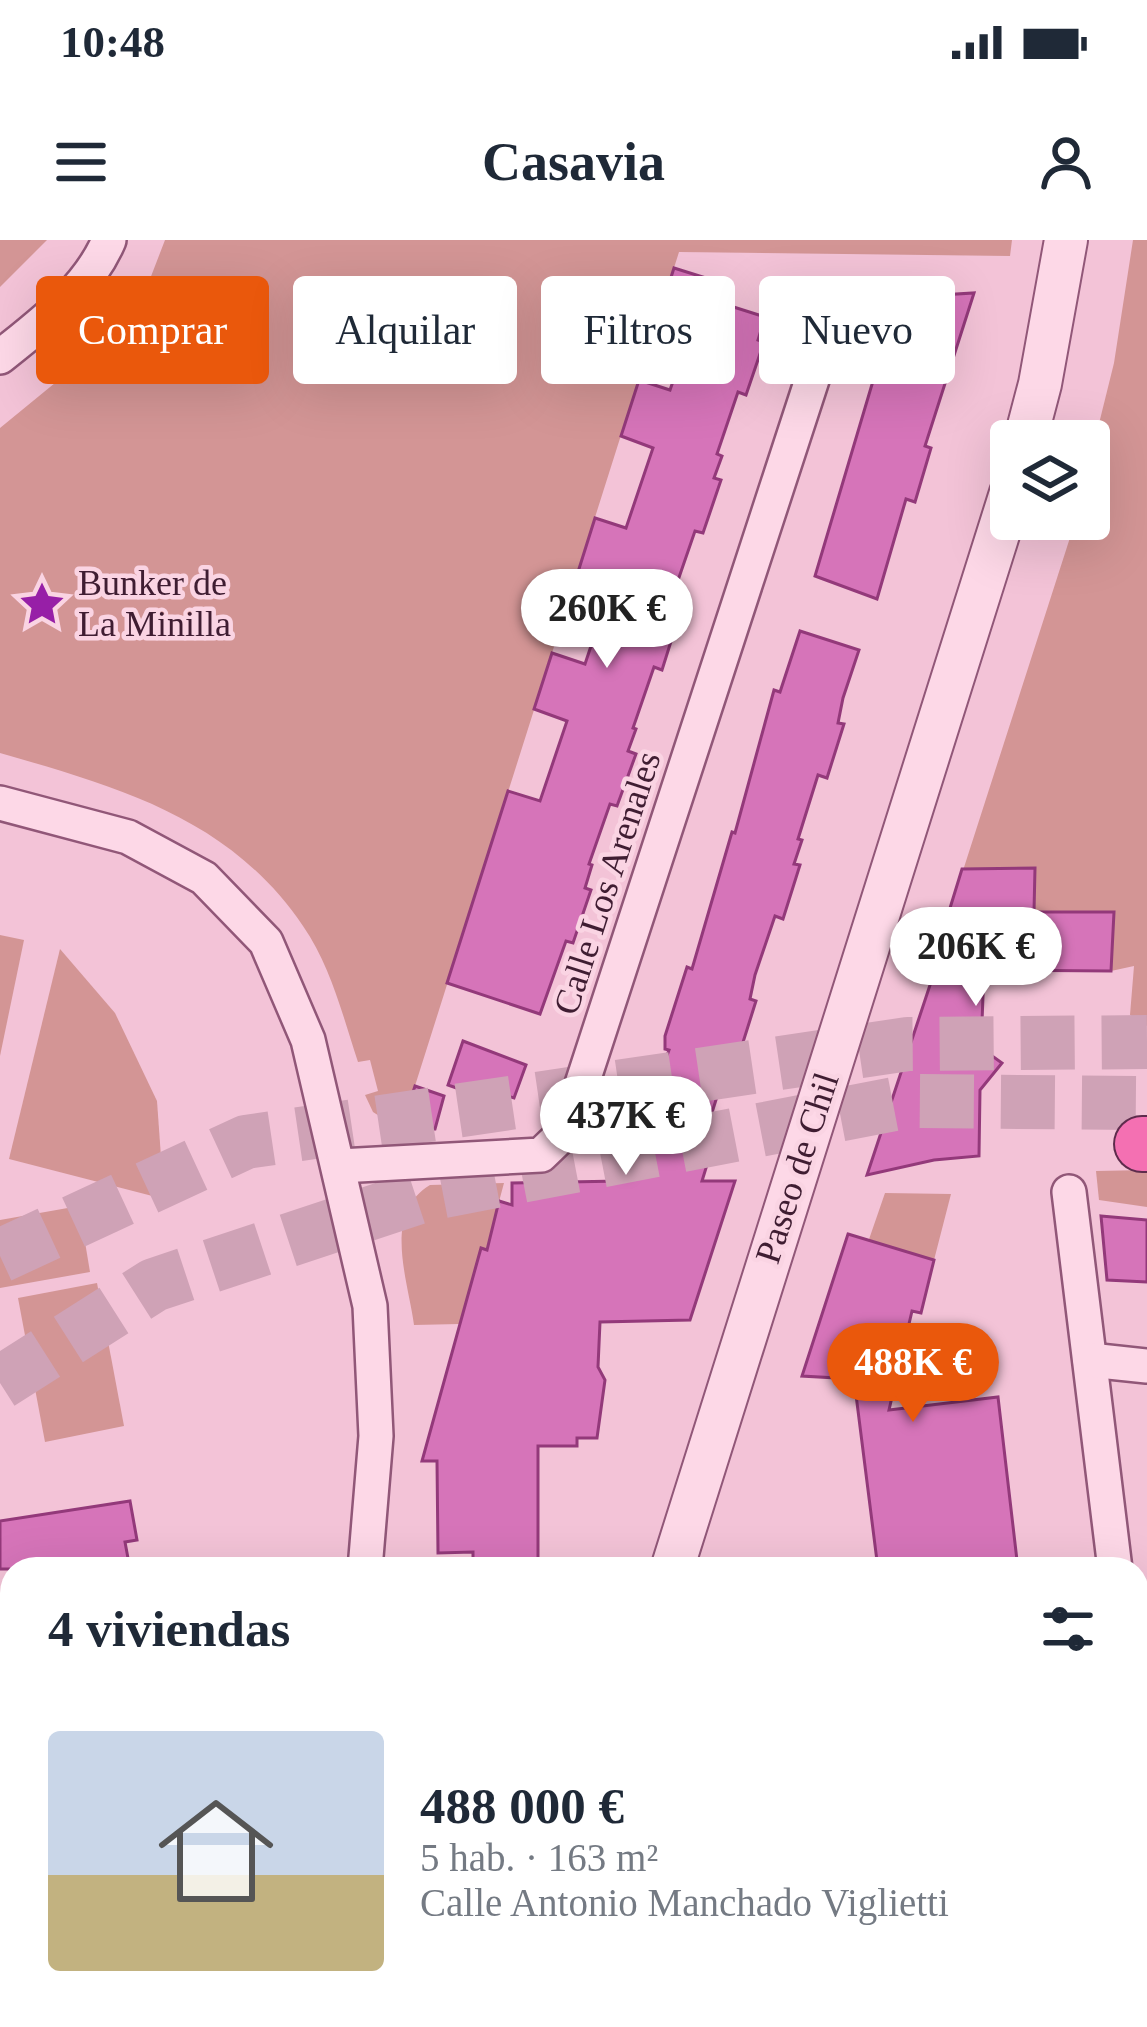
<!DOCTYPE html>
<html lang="es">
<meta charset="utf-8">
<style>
:root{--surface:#fff;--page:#f6f6f7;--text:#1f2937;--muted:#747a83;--line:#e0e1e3;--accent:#ea580c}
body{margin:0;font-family:"Times New Roman",serif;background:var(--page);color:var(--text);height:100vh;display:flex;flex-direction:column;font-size:45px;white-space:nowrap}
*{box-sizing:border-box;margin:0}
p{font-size:39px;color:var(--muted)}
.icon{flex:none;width:66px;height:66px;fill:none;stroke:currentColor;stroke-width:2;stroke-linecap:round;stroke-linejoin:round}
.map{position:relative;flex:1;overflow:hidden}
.side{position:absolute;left:0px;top:1317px;width:1149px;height:471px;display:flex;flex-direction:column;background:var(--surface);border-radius:36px 36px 0 0;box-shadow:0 12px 48px #0002}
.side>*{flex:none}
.top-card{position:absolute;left:36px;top:36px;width:1077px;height:108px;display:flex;gap:24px}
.controls{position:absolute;left:990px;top:180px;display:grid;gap:24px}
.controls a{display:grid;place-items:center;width:120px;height:120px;border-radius:12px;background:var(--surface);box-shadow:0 12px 48px #0002;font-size:60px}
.price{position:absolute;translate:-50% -102px;padding:0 27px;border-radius:42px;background:#fff;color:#222;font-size:39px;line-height:78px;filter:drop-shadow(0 3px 6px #0008)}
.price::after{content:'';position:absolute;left:50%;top:72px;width:36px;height:27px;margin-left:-18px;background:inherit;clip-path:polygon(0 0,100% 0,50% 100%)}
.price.on{background:var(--accent);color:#fff}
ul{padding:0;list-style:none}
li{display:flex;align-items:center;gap:36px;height:300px;padding:0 48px}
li+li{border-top:3px solid var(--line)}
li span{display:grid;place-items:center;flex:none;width:336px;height:240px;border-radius:12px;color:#555}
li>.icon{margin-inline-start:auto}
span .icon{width:144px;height:144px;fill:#fffc;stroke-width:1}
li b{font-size:51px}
h2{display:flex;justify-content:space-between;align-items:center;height:144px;padding:0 48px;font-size:51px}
.chip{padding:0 42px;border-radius:12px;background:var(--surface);box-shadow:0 12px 48px #0002;font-size:42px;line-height:108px}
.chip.on{background:var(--accent);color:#fff}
.status{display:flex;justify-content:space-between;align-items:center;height:84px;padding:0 60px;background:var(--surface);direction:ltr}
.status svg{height:33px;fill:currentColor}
header{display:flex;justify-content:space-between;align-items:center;height:156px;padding:0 48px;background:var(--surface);font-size:54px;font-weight:700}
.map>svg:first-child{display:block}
.green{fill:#d39595}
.building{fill:#d674b9;stroke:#93397a;stroke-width:3}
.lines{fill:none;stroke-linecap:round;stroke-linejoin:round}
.trunk-tunnel{stroke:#cfa2b6;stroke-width:54;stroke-dasharray:54 27;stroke-linecap:butt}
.minor-casing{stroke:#915778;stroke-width:38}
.tertiary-casing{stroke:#915778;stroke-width:46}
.trunk-casing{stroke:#5e2b4c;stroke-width:58}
.minor{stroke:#fdd8e7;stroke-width:33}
.tertiary{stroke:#fdd8e7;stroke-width:42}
.trunk{stroke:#f470b2;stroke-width:54}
.labels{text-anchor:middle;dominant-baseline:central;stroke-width:9;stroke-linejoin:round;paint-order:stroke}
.poi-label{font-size:36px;fill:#3f1d32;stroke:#fad4e3;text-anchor:start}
.street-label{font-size:36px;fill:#3f1d32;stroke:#fad4e3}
</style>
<div class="status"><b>10:48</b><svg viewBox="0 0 49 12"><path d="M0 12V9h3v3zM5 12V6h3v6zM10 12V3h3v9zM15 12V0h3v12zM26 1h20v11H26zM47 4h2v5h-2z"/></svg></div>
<header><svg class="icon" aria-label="menu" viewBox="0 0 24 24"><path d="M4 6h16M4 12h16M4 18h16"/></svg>Casavia<svg class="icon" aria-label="person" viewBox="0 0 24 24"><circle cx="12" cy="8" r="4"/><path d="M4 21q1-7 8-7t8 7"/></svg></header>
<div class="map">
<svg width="1147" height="1787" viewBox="0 0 1147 1787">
<rect width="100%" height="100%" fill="#f3c3d7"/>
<g class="green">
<path d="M 0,0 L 47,0 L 0,47 Z"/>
<path d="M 165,0 L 1012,0 L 1010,16 L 679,12 L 401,890 L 373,872 L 365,855 L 378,851 L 370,820 L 358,822 C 343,777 331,726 303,686 C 230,578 118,547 0,513 L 0,188 L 116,93 L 150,39 Z"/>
<path d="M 1133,0 L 1147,0 L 1147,786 L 1130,775 L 1134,726 L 1111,731 L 931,730 L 1076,279 L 1089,279 L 1089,224 L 1114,123 Z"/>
<path d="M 0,695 L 24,700 L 0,816 Z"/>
<path d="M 60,709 L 115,773 L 157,861 L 164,959 L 9,919 Z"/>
<path d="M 1147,930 L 1147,967 L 1099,960 L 1096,931 Z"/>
<path d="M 504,943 L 486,1010 L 481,1009 L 459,1084 L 414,1085 C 408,1039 382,974 430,945 Z"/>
<path d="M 885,953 L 951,954 L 934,1020 L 910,1012 L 907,1021 L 866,1008 Z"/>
<path d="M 79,966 L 90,1032 L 0,1048 L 0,980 Z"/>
<path d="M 97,1043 L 124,1186 L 45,1202 L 18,1058 Z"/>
<path d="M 0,1651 L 12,1652 L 12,1776 L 145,1776 L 124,1787 L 0,1787 Z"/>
</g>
<g class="building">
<path d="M 674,28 L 706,38 L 696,69 L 664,59 Z"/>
<path d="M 974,53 L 925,206 L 931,208 L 915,262 L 906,259 L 877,359 L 815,336 L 873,141 L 838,131 L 847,101 L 887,112 L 894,85 L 907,88 L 908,57 Z"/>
<path d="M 702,57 L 765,77 L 758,100 L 764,102 L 746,155 L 738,152 L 717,214 L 722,216 L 714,238 L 721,240 L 703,293 L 695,291 L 675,349 L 681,351 L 673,374 L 679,376 L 662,430 L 654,427 L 633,488 L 636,489 L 628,511 L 636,514 L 617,566 L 610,564 L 589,624 L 592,625 L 585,648 L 591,650 L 573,703 L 566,701 L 540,774 L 447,743 L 508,551 L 540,561 L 567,481 L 534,469 L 552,413 L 585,424 L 607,358 L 611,343 L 578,332 L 595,278 L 626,288 L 653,208 L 621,196 L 639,140 L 670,150 Z"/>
<path d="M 800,391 L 859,410 L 843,458 L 838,483 L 844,484 L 827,538 L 818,535 L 798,599 L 802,600 L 794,624 L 800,625 L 783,679 L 775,676 L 755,735 L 750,759 L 756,761 L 739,815 L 731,812 L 704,898 L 714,902 L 702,941 L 735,941 L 690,1080 L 600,1082 L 598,1127 L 605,1140 L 597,1198 L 577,1198 L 577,1206 L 538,1206 L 538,1329 L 489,1329 L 489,1323 L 473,1323 L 473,1312 L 438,1313 L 437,1221 L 422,1221 L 481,1008 L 487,1010 L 499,961 L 512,965 L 512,943 L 621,941 L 643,868 L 647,870 L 669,810 L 665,809 L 665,796 L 687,727 L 692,729 L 732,592 L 735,593 L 774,450 L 780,452 Z"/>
<path d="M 1035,628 L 1034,672 L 1114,672 L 1111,731 L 984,730 L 981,808 L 1002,823 L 980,850 L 979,916 L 934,920 L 867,935 L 935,730 L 931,730 L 962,629 Z"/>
<path d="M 463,801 L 526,825 L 514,858 L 494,852 L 491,860 L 448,845 Z"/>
<path d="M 415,846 L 444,856 L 435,889 L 401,890 Z"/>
<path d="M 1101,976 L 1147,980 L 1147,1042 L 1107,1040 Z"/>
<path d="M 848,994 L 934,1020 L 921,1073 L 912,1071 L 889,1170 L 998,1157 L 1018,1329 L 878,1329 L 854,1139 L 802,1136 Z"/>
<path d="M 130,1261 L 137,1300 L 125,1302 L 130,1329 L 0,1329 L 0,1281 Z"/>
</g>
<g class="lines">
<g class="trunk-tunnel">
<path d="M 0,1016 L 246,902 L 908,804 L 1147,802"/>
<path d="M 0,1143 L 154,1045 L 428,954 L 910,861 L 1147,863"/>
</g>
<g class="minor-casing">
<g id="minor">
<path d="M 0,117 C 42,83 88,50 109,0"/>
<path d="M 0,563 L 128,597 L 204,638 L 266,702 L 308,800 L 370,1066 L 376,1196 L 365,1329"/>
<path d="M 340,926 L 541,915 L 567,890 L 839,57"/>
<path d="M 1069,952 L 1115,1329"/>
<path d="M 1090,1120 L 1147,1126"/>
<path d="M 1137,1512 L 1147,1592 L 1137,1668"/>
<path d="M 262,1787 L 265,1776"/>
<path d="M 1122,1787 L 1123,1776"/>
</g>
</g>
<g class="tertiary-casing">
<g id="tertiary">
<path d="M 1025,201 L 1040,144 L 1066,0"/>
<path d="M 672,1329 L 1011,253"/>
<path d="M 612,1776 L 613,1787"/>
</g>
</g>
<g class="trunk-casing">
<path id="trunk" d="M 1142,904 L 1147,904"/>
</g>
<use href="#minor" class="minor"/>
<use href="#tertiary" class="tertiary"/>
<use href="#trunk" class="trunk"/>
</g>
<defs>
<g id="sight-bare" transform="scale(3.6)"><path d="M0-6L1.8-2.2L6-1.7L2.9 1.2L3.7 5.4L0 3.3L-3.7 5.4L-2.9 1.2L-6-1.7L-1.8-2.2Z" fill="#971fa7" stroke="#fad4e3" stroke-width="2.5" paint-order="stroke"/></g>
</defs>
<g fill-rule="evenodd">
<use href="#sight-bare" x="42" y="364"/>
</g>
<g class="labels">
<g class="poi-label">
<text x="78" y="343">Bunker de<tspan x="78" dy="41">La Minilla</tspan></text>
</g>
<g class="street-label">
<text transform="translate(607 643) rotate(-72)">Calle Los Arenales</text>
<text transform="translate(797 928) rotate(-72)">Paseo de Chil</text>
</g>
</g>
</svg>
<div class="controls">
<a><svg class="icon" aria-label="layers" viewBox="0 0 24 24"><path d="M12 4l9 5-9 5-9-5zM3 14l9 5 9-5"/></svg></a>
</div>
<b class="price" style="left:607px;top:431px">260K €</b>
<b class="price" style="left:976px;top:769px">206K €</b>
<b class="price" style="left:626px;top:938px">437K €</b>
<b class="price on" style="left:913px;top:1185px">488K €</b>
<div class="top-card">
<a class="chip on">Comprar</a>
<a class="chip">Alquilar</a>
<a class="chip">Filtros</a>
<a class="chip">Nuevo</a>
</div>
<section class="side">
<h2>4 viviendas<svg class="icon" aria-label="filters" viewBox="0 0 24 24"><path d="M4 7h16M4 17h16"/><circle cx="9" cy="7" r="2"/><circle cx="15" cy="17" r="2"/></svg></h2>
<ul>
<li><span style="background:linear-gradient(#c9d6e8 60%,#c2b280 0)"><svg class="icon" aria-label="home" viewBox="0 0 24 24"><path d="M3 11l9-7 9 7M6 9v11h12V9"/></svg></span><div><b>488 000 €</b><p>5 hab. · 163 m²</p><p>Calle Antonio Manchado Viglietti</p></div></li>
</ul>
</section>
</div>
